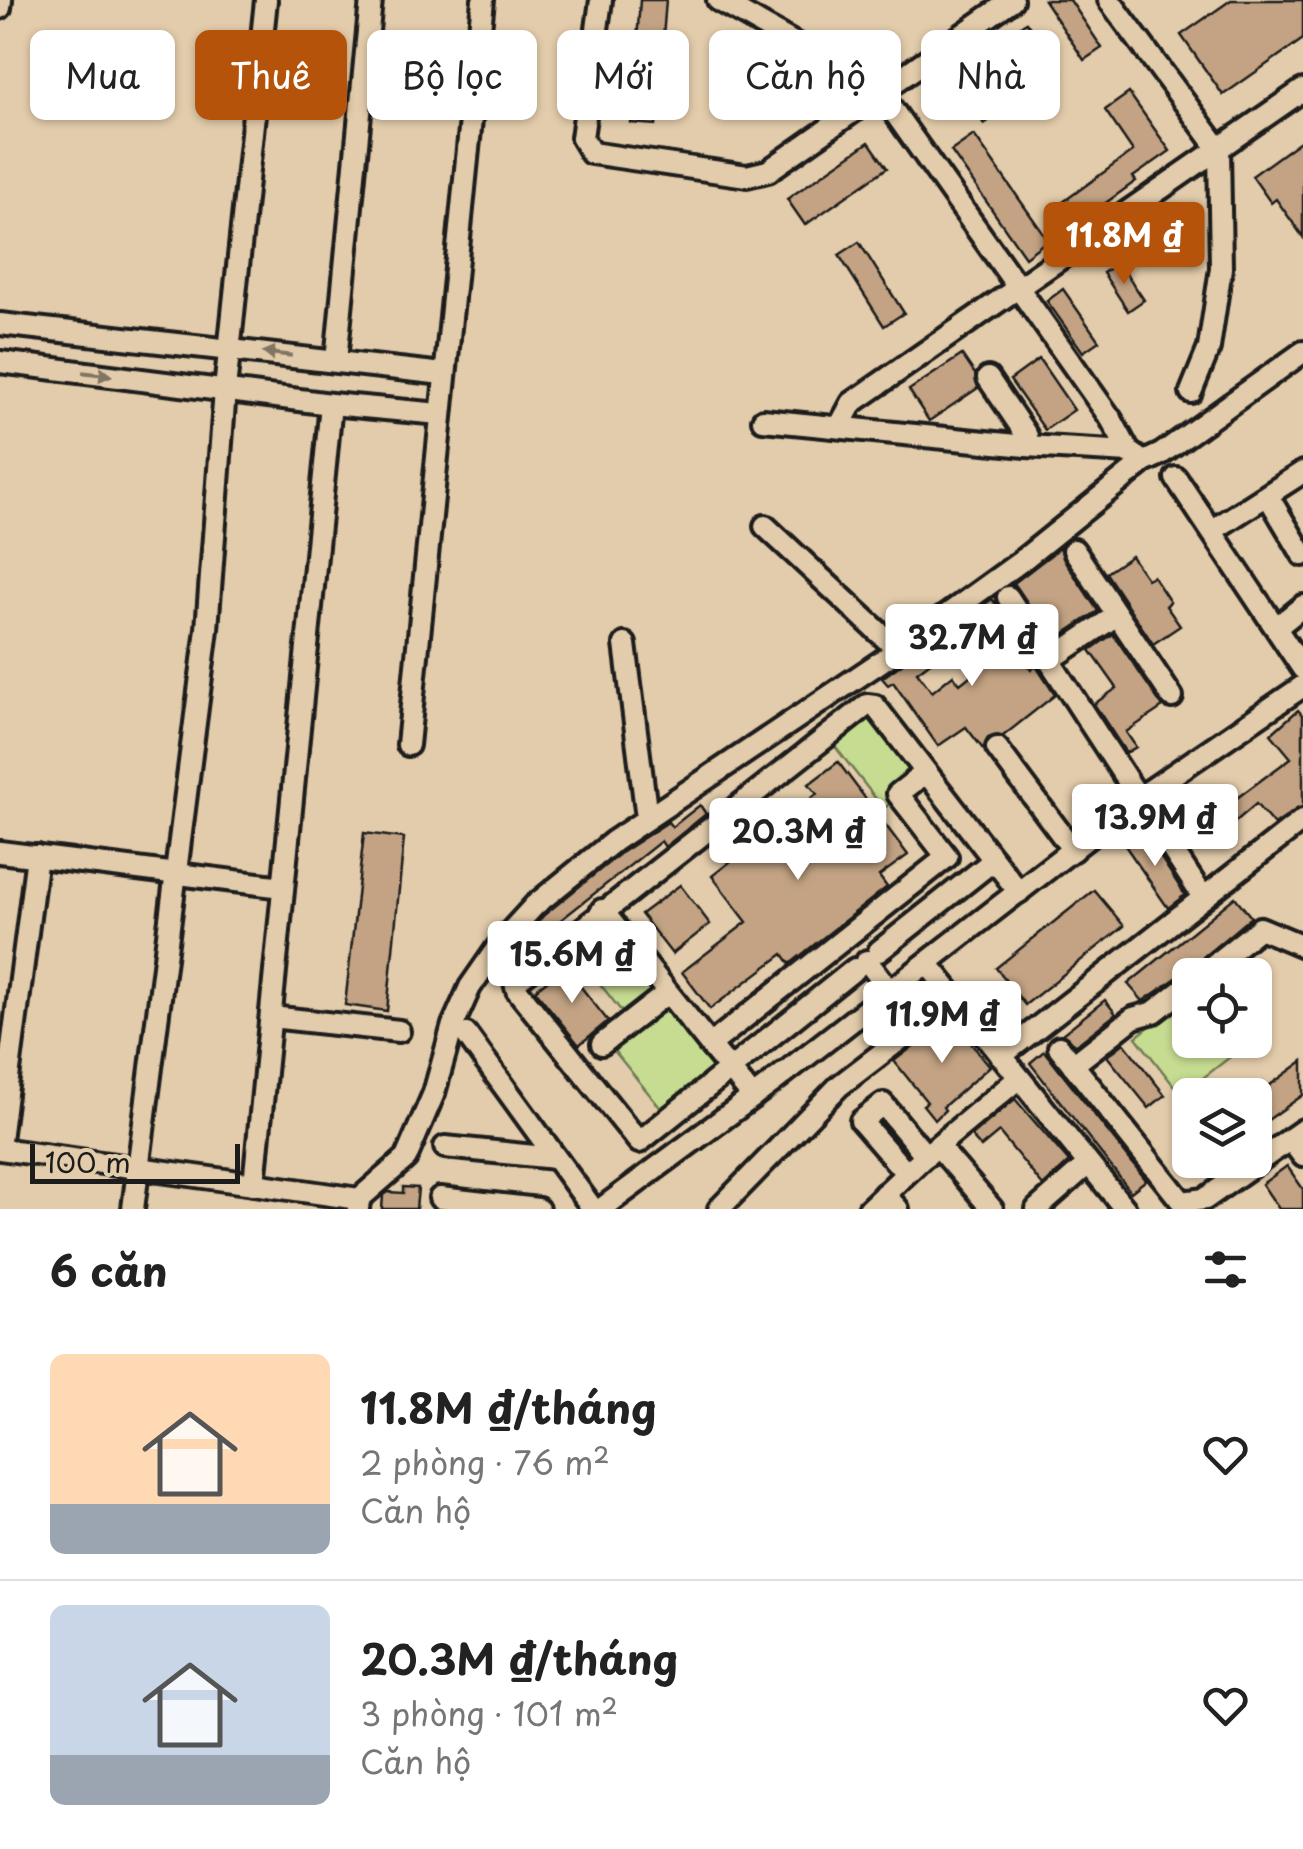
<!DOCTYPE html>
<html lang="vi">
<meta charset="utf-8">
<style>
:root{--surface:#fff;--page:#f6f6f6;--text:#222;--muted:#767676;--line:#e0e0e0;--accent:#b45309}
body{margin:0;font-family:"Playpen Sans",sans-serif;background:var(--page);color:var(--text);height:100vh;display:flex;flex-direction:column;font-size:38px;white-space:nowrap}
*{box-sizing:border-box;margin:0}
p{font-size:32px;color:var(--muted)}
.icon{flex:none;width:55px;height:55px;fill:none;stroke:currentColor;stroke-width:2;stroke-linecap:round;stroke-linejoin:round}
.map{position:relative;height:1209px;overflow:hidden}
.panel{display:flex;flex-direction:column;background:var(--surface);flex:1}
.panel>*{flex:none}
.top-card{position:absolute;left:30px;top:30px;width:1245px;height:90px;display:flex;gap:20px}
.fabs{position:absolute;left:1172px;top:958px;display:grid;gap:20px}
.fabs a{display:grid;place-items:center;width:100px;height:100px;border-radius:15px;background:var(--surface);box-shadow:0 2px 8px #0004;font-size:50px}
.scale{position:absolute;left:30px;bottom:25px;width:210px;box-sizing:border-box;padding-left:10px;border:5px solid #1c1c1c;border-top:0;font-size:28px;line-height:35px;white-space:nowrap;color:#1c1c1c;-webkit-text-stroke:8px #e3ccab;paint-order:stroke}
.price{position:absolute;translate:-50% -85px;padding:0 22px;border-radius:10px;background:#fff;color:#222;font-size:32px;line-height:65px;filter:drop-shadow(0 2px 5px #0008)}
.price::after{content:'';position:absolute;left:50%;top:60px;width:30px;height:22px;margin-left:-15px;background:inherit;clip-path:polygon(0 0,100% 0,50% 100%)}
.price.active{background:var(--accent);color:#fff}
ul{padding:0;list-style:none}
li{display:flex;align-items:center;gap:30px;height:250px;padding:0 50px}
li+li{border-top:2px solid var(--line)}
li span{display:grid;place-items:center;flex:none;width:280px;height:200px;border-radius:15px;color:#555}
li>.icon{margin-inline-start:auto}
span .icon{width:120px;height:120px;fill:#fffc;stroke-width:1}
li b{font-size:42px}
h2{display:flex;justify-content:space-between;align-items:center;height:120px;padding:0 50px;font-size:42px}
.chip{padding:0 35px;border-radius:15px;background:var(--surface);box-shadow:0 2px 8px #0004;font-size:35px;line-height:90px}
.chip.active{background:var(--accent);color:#fff}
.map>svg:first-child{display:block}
.green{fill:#c6dc91;stroke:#717c56;stroke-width:2.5}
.building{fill:#c3a383;stroke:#1c1c1c;stroke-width:2.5}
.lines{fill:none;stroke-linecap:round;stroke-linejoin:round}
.minor-casing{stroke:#1c1c1c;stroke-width:28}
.minor{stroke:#e3ccab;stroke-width:20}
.oneway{fill:#807464}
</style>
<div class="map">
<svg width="1303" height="1209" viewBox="0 0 1303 1209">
<rect width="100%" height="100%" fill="#e3ccab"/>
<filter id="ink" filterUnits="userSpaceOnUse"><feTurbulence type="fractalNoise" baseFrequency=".01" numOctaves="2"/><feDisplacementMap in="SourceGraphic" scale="20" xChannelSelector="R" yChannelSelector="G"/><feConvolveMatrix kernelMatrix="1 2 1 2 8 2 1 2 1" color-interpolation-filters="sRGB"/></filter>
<g filter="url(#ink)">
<g class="green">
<path d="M 871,713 L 914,770 L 886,793 L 891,802 L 884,809 L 833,744 Z"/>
<path d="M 608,932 L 656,993 L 626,1017 L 578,956 Z"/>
<path d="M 1190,995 L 1190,1040 L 1238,1040 L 1243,1047 L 1181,1095 L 1136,1037 Z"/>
<path d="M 665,1003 L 721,1073 L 667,1116 L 611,1047 Z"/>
</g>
<g class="building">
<path d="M 640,0 L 666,0 L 656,125 L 631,123 Z"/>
<path d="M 1044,0 L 1070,0 L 1102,48 L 1084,60 Z"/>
<path d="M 1231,0 L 1303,0 L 1303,39 L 1223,95 L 1181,35 Z"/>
<path d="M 1026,22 L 1062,72 L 1040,88 L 1004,38 Z"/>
<path d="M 975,57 L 1010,106 L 984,124 L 950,75 Z"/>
<path d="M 1129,93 L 1170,151 L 1133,177 L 1136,181 L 1078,223 L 1063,202 L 1133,151 L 1105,110 Z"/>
<path d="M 974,135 L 1048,240 L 1025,257 L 951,151 Z"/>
<path d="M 1303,139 L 1303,237 L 1276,199 L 1271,203 L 1252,176 Z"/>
<path d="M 869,142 L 887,168 L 805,225 L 787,199 Z"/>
<path d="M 859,242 L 904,313 L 884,326 L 839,255 Z"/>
<path d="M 1119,263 L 1144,300 L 1128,311 L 1103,273 Z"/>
<path d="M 1063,289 L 1099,341 L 1083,352 L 1047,301 Z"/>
<path d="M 962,355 L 975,374 L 978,388 L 929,421 L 909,390 Z"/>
<path d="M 1039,359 L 1074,410 L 1045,430 L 1010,380 Z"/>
<path d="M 1061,547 L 1063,558 L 1098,611 L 1053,641 L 1014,583 Z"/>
<path d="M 1131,556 L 1147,579 L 1153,576 L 1170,602 L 1166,606 L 1180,626 L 1153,644 L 1106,573 Z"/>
<path d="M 992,599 L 1000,610 L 917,672 L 932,692 L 953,675 L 960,684 L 1011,644 L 1031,670 L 1036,666 L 1055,695 L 1003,736 L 988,738 L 983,749 L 966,727 L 938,746 L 893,682 L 888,685 L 882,678 Z"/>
<path d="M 1113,634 L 1163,707 L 1126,732 L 1136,747 L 1126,753 L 1094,704 L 1117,688 L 1090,650 Z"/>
<path d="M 1298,710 L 1303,716 L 1303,806 L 1274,825 L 1256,804 L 1214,840 L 1206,831 L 1186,846 L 1177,832 L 1196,819 L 1190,812 L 1218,789 L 1230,803 L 1291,758 L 1271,734 Z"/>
<path d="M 838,762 L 908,855 L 879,876 L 887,887 L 790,964 L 783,954 L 710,1009 L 682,972 L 747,922 L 712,876 L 754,843 L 747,833 L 780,809 L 786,818 L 817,794 L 809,784 Z"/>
<path d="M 700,805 L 706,814 L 665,847 L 661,841 L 534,941 L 539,946 L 519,961 L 511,952 L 544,915 L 622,852 L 668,822 L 672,827 Z"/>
<path d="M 1143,830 L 1185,895 L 1168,908 L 1124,844 Z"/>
<path d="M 364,833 L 404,838 L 387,1011 L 345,1005 Z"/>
<path d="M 680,885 L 710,924 L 672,954 L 641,914 Z"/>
<path d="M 1094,890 L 1124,926 L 1025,1005 L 996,968 Z"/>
<path d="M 1235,897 L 1251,917 L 1188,970 L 1143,1001 L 1128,984 Z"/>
<path d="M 565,967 L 608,1021 L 579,1045 L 535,990 Z"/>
<path d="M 1105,1000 L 1116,1014 L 1075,1046 L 1062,1034 Z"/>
<path d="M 950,1018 L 990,1066 L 943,1107 L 945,1110 L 935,1120 L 923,1105 L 927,1102 L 894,1061 Z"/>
<path d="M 1124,1043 L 1165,1095 L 1149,1108 L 1107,1056 Z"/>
<path d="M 1044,1051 L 1146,1180 L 1131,1192 L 1030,1063 Z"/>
<path d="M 1303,1061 L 1303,1095 L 1255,1129 L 1255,1096 Z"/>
<path d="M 1015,1099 L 1069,1162 L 1043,1186 L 999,1132 L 981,1147 L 971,1136 Z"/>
<path d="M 1287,1166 L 1303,1189 L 1303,1209 L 1279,1209 L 1262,1184 Z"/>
<path d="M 403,1187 L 418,1188 L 416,1209 L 382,1209 L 383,1196 L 388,1192 L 403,1193 Z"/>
</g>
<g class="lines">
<g class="minor-casing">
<g id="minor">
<path d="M 601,0 L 582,138 L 591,153 L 747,176 L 768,171 L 1012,0"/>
<path d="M 718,0 L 880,92 L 1111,419 L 1129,452"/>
<path d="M 1109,0 L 1219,149 L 1221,268 L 1209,348 L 1191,392"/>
<path d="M 0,8 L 1,0"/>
<path d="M 0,324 L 443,374"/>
<path d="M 336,361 L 371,0"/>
<path d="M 0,362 L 331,404 L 440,414"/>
<path d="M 988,378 L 1027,436 L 1026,446"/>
<path d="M 763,420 L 1026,446 L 1129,452 L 1138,458"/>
<path d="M 839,427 L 852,403 L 1303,90"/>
<path d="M 1176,478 L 1303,669"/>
<path d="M 1268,496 L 1303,555"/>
<path d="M 765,526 L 898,650"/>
<path d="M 1213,530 L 1303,472"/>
<path d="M 1074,550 L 1172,697"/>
<path d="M 1008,597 L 1203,897"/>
<path d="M 1277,627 L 1303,606"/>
<path d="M 625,644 L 647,818"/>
<path d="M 1050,660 L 1117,615"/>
<path d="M 408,745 L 483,0"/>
<path d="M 997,748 L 1073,850"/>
<path d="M 0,852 L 283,887"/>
<path d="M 994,860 L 1019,892"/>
<path d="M 602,910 L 710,1045"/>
<path d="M 867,961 L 891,992"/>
<path d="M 927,963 L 1125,1209"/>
<path d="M 855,969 L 639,1142 L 517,990 L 515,982 L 867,705 L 875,706 L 994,860 L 879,951"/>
<path d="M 1201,975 L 1260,928 L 1303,946"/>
<path d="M 271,1017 L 399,1031"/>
<path d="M 466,1034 L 593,1209"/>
<path d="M 602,1044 L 667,993"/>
<path d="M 1059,1047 L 1182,1202 L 1205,1199 L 1303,1130"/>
<path d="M 1001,1056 L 1303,820"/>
<path d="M 1073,1065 L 1133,1018 L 1154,1012 L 1190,984"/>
<path d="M 753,1097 L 710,1045 L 947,857 L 898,794 L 925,773"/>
<path d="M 1290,1139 L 1303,1156"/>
<path d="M 0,1140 L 37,856"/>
<path d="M 938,1146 L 992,1209"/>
<path d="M 445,1147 L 555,1158"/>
<path d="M 0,1149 L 254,1184 L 331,404"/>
<path d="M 906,1173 L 861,1121 L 883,1104 L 926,1156"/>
<path d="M 254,1184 L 359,1199"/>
<path d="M 884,1194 L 898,1209"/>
<path d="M 440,1198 L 538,1209"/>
<path d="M 133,1209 L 207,629 L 225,390 L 266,0"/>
<path d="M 358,1209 L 359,1199 L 406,1158 L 434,1093 L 453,1025 L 470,987 L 502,941 L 535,905 L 614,841 L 898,650 L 1020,562 L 1144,462 L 1161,454 L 1303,352"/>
<path d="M 601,1209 L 773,1082 L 1139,798 L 1303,686"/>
<path d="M 719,1209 L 839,1086 L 954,998"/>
<path d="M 869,1209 L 923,1158 L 1019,1078"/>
<path d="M 1037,1209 L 1088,1164"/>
</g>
</g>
<use href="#minor" class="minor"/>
</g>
<defs><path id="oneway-solid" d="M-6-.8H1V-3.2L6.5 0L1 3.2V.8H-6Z" transform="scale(2.5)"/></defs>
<g class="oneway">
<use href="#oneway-solid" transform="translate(277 354) rotate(-173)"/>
<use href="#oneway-solid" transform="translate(97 374) rotate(7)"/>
</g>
</g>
</svg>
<div class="fabs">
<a><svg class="icon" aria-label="locate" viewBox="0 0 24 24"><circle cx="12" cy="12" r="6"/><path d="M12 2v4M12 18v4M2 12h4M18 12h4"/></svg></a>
<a><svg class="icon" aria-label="layers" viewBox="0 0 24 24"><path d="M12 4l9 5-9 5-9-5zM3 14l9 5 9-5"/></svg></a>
</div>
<div class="scale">100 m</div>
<b class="price active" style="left:1124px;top:287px">11.8M ₫</b>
<b class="price" style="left:972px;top:689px">32.7M ₫</b>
<b class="price" style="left:1155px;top:869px">13.9M ₫</b>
<b class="price" style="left:798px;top:883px">20.3M ₫</b>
<b class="price" style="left:572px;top:1006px">15.6M ₫</b>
<b class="price" style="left:942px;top:1066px">11.9M ₫</b>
<div class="top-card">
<a class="chip">Mua</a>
<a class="chip active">Thuê</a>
<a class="chip">Bộ lọc</a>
<a class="chip">Mới</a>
<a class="chip">Căn hộ</a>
<a class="chip">Nhà</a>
</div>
</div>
<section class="panel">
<h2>6 căn<svg class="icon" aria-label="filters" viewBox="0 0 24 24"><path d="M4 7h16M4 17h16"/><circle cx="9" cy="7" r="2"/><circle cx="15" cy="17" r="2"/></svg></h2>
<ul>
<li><span style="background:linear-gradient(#ffd9b3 75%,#9aa5b1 0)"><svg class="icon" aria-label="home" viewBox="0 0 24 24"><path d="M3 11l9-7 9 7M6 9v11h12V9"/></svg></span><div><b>11.8M ₫/tháng</b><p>2 phòng · 76 m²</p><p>Căn hộ</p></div><svg class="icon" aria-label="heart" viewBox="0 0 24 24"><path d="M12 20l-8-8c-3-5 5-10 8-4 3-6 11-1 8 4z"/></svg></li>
<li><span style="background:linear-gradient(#c9d6e8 75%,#9aa5b1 0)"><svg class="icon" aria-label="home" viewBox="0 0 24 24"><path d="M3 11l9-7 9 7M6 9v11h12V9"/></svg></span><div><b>20.3M ₫/tháng</b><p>3 phòng · 101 m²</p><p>Căn hộ</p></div><svg class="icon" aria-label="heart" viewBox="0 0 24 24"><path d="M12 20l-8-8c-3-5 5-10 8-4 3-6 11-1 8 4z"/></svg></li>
</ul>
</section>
